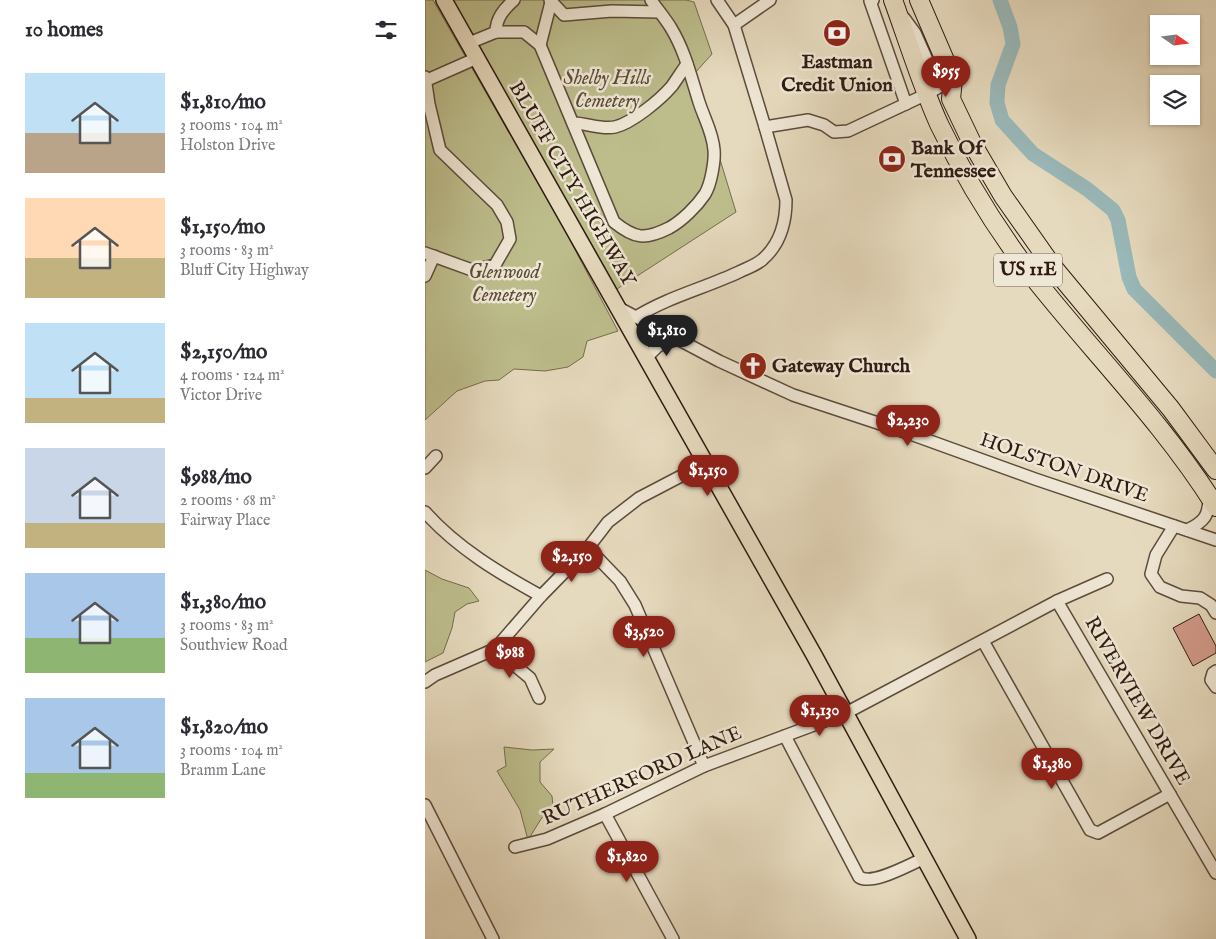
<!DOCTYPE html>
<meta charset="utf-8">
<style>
:root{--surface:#fff;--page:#f7f7f7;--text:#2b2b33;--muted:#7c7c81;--accent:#8f2418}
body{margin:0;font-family:"IM FELL English",serif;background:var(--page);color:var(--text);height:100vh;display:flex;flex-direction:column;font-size:19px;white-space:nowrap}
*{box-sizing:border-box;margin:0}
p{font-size:16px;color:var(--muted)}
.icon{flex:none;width:28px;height:28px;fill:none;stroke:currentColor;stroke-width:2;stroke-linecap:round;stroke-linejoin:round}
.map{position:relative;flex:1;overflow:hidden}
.details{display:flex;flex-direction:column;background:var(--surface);width:425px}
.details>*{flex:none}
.needle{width:32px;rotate:104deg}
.fabs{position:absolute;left:725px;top:15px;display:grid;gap:10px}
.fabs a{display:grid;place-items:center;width:50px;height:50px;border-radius:0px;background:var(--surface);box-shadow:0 1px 4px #0004;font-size:25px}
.price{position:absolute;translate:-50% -42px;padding:0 11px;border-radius:18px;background:var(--accent);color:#fff;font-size:16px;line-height:32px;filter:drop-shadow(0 1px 2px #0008)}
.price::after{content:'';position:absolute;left:50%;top:30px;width:15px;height:11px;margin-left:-8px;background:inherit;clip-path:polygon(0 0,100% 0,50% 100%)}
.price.selected{background:#222;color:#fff}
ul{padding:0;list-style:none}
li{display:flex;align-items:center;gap:15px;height:125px;padding:0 25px}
li span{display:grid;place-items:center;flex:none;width:140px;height:100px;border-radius:0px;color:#555}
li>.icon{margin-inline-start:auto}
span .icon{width:60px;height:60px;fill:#fffc;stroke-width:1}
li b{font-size:21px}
h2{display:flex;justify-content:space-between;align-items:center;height:60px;padding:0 25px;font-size:21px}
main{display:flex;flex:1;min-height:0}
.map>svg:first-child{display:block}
.green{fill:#bdbd8c;stroke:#766c4f}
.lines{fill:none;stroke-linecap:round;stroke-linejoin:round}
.river{stroke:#99b9ba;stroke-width:15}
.building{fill:#d39b8b;stroke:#2f1b12}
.minor-casing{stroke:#5d4b3d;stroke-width:14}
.major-casing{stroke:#2f1b12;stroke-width:18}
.highway-casing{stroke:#2f1b12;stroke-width:20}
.minor{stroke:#efe7d5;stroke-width:11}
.major{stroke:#e6dabe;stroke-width:15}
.highway{stroke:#e6dabe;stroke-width:18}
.labels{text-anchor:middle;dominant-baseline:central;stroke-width:5;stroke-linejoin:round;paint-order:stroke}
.shield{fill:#efe7d5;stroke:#69584c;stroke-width:1}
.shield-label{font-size:19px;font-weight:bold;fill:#2f1b12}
.poi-label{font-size:20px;font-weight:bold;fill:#2f1b12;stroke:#efe7d5;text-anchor:start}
.park-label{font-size:20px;font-style:italic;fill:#5a4c37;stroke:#efe7d5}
.street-label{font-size:20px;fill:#2f1b12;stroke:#efe7d5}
</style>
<main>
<section class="details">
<h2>10 homes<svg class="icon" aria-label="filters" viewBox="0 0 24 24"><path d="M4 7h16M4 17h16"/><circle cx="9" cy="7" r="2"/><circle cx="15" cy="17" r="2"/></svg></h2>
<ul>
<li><span style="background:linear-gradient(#bfe0f5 60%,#b9a48a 0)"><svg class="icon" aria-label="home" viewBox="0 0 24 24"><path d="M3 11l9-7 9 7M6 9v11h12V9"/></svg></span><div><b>$1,810/mo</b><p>3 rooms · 104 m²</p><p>Holston Drive</p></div></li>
<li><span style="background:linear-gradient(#ffd9b3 60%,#c2b280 0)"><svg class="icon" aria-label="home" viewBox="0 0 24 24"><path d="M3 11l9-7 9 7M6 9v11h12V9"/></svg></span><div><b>$1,150/mo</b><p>3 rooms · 83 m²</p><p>Bluff City Highway</p></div></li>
<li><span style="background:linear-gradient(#bfe0f5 75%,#c2b280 0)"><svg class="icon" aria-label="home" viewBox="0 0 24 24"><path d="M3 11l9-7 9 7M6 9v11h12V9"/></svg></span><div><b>$2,150/mo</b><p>4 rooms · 124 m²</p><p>Victor Drive</p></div></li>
<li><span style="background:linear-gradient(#c9d6e8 75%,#c2b280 0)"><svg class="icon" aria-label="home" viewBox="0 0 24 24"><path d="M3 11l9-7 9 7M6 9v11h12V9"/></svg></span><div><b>$988/mo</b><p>2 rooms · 68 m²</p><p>Fairway Place</p></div></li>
<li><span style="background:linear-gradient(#a9c7e8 65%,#8fb573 0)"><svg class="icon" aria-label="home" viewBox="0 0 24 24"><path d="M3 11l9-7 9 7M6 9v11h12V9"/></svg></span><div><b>$1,380/mo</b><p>3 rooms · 83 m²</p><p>Southview Road</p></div></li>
<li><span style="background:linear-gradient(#a9c7e8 75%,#8fb573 0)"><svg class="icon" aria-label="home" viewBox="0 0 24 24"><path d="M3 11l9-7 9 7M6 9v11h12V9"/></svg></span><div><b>$1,820/mo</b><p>3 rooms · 104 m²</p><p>Bramm Lane</p></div></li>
</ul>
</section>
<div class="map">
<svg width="791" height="939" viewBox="0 0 791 939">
<rect width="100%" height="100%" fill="#e6dabe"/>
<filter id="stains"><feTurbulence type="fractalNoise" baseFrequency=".004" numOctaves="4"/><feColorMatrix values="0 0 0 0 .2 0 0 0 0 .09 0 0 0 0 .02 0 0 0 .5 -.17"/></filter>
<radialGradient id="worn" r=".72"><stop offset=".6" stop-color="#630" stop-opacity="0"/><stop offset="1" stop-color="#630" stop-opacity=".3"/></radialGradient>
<g class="green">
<path d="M 0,0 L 8,0 L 138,227 L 193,331 L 162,341 L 158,357 L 143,367 L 120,371 L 89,369 L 74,380 L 60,381 L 32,391 L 0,420 Z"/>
<path d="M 28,0 L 261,0 L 269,2 L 287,54 L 269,74 L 311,212 L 192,289 Z"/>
<path d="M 0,570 L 17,579 L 44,588 L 54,601 L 42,604 L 30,612 L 27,628 L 18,653 L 0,662 Z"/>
<path d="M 79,747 L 107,750 L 129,749 L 115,762 L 115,782 L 127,796 L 128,806 L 116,819 L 103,840 L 95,810 L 72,771 L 81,766 Z"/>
</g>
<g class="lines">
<path class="river" d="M 575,0 L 585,27 L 588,44 L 573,85 L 572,103 L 577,120 L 608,154 L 662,189 L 688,210 L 693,220 L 704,277 L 709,289 L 791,371"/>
</g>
<path class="building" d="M 774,614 L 791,646 L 791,653 L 768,666 L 748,628 Z"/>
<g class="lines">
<g class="minor-casing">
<g id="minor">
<path d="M 125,0 L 139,15 L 187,11 L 234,12"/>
<path d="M 292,0 L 309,25 L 340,127 L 383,120 L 399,125 L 409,132 L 423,131 L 502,94 L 528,79"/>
<path d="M 448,0 L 445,1 L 481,104"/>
<path d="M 479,18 L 490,33 L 514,87"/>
<path d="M 309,25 L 345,0"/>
<path d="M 71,32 C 71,18 79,9 89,0"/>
<path d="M 44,43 L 71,32 L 99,32 L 115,45 L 189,222 C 210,239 220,240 244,228 C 257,221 272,206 280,194 C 286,184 290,161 289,150 C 288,133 279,118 274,102 C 266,77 260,51 246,28 C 240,18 232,9 226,0"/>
<path d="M 115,45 L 126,2"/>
<path d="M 0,77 L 4,104 L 15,150 L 72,205 L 82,222 L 85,239 L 70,265 L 47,270 L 0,253"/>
<path d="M 0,81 L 52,58"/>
<path d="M 148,123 C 162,123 176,130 190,127 C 207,123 235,100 247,86 C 252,79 257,71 262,64"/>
<path d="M 0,276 L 9,256"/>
<path d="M 194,308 L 294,361 L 368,395 L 480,432 L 610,479 L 791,540"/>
<path d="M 211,317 C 243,297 280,288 314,272 C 322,268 332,265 338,259 C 355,244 361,222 361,200 L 340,127"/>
<path d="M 222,357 L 233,346 L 253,339"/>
<path d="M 0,468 L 11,456"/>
<path d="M 0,512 C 32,548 74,573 116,596"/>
<path d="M 749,526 L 731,555 L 726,574 L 735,587 L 756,596 L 775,598 L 786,605 L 791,613"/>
<path d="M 762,530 C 779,522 784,516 784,497"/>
<path d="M 163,548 L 195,581 L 210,605 L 279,766"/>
<path d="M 632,601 L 791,873"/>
<path d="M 558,641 L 665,830 L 673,833 L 745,794"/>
<path d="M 70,649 L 105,678 L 114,698"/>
<path d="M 791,671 L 788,673 L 786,680 L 791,687"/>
<path d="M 0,682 L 10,675 L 70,649 L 116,596 L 163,548 L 183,522 L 214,498 L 281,463"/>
<path d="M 360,736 L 434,877 C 448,886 485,864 500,858"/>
<path d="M 0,805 L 68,939"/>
<path d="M 180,814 L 248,939"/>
<path d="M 90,847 L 122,839 L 180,814 L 279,766 L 421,713 L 632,601 L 682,579"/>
</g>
</g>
<g class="major-casing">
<path id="major" d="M 19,0 L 389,655 L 543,939"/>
</g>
<g class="highway-casing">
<g id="highway">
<path d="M 468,0 C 483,41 496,84 514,124 C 539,176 570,227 605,273 C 666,351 738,422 791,507"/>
<path d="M 494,0 L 528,79 L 526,99 L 547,143 L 578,196 L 628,267 L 746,409 L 791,470"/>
</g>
</g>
<use href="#minor" class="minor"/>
<use href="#major" class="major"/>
<use href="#highway" class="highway"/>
</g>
<defs>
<g id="bank-disc" transform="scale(1.4375)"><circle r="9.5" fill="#8f2418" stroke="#efe7d5"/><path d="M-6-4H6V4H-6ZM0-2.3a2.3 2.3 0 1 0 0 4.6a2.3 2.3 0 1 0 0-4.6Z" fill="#fff"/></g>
<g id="church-disc" transform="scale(1.4375)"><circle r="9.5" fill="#8f2418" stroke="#efe7d5"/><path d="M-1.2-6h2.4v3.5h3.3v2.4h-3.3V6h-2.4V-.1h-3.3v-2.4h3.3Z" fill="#fff"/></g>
</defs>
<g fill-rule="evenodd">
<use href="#bank-disc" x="412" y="33"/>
<use href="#bank-disc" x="467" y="159"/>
<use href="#church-disc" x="328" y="366"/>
</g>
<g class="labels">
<rect class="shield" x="569" y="253.5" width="68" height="33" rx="4"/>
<g class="shield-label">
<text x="603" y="270">US 11E</text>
</g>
<g class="poi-label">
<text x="412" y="62" text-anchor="middle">Eastman<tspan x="412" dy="23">Credit Union</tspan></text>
<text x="486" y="148">Bank Of<tspan x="486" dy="23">Tennessee</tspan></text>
<text x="347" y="366">Gateway Church</text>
</g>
<g class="park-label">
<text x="182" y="78">Shelby Hills<tspan x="182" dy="23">Cemetery</tspan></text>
<text x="79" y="272">Glenwood<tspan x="79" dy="23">Cemetery</tspan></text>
</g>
<g class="street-label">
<text transform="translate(147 184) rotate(60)">BLUFF CITY HIGHWAY</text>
<text transform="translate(639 468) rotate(19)">HOLSTON DRIVE</text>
<text transform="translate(712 701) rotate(60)">RIVERVIEW DRIVE</text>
<text transform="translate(217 776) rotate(-24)">RUTHERFORD LANE</text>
</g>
</g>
<rect width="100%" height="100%" filter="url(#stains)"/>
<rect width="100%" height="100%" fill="url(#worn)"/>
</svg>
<div class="fabs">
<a><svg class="needle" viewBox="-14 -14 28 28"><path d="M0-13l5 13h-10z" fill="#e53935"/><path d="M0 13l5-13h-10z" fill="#7c7c81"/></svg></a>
<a><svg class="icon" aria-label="layers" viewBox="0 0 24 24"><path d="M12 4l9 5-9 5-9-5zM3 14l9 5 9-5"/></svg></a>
</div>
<b class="price" style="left:521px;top:98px">$955</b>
<b class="price selected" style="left:242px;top:357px">$1,810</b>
<b class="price" style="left:483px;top:447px">$2,230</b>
<b class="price" style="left:283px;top:497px">$1,150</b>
<b class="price" style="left:147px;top:583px">$2,150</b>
<b class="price" style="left:219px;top:658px">$3,520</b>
<b class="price" style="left:85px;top:679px">$988</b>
<b class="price" style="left:395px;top:737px">$1,130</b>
<b class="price" style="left:627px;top:790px">$1,380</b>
<b class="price" style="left:202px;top:883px">$1,820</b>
</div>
</main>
